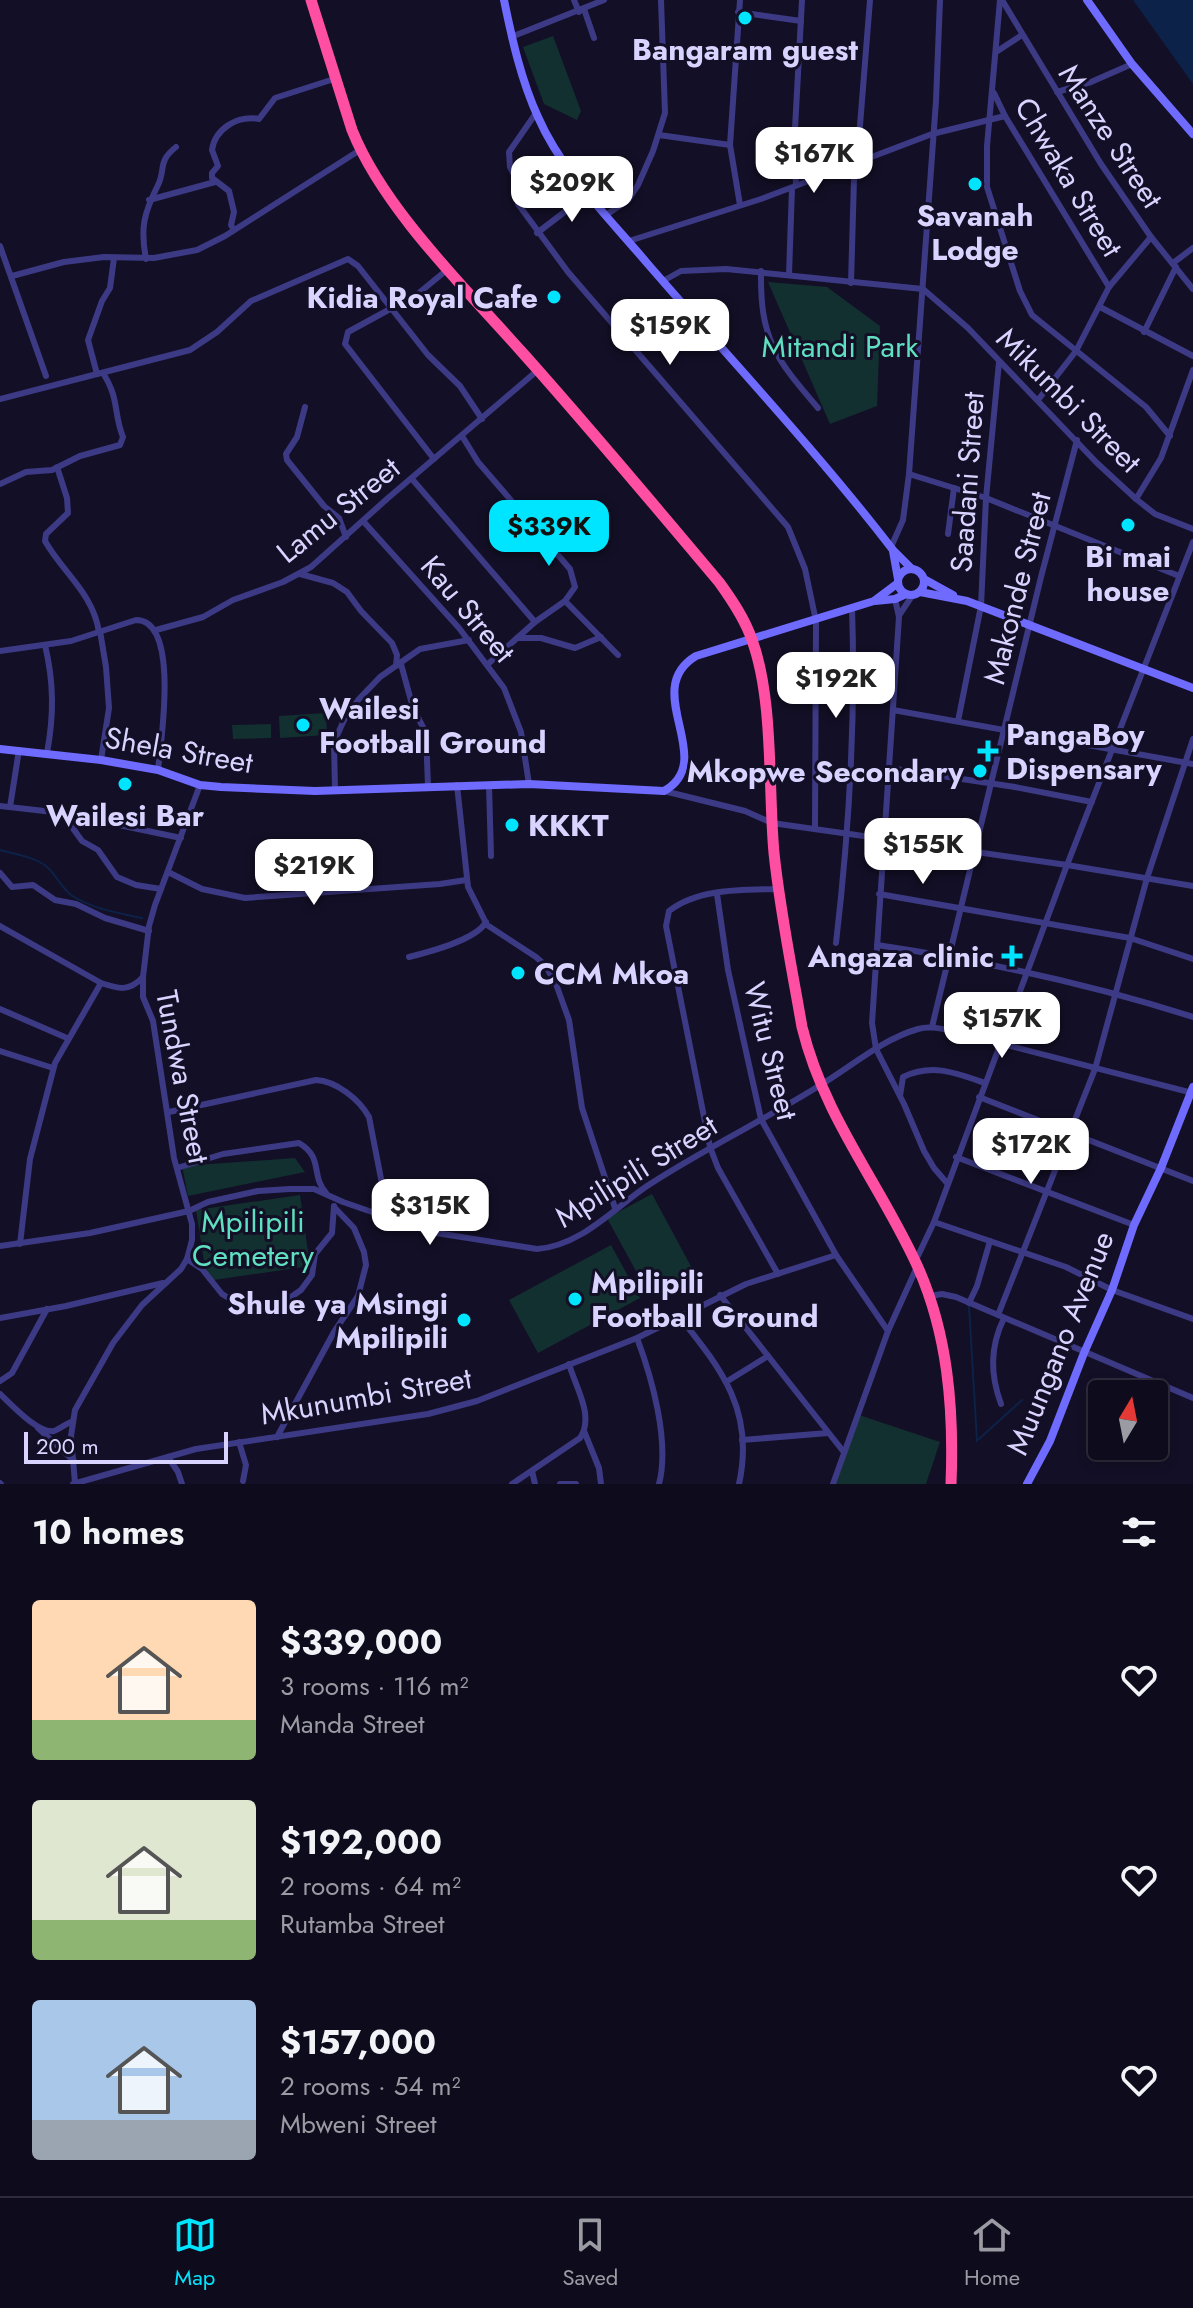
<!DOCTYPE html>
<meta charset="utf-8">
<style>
:root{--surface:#0e0b1c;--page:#171425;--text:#f1f3f6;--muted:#9b9ba3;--line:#2e2b3b;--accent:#00e5ff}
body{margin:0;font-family:Jost,sans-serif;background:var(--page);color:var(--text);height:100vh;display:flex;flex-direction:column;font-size:30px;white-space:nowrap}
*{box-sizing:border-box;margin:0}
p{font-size:26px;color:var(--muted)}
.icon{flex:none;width:44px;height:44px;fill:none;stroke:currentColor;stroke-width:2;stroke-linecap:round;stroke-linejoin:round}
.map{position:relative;height:1484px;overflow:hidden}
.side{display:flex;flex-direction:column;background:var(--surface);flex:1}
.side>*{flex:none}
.needle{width:52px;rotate:10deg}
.buttons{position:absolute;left:1088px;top:1380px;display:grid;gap:16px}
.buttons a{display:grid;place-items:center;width:80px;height:80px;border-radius:8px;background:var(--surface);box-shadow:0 4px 12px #0003,0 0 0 2px var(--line);font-size:40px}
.scale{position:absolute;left:24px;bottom:20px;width:204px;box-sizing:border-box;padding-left:8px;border:4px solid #d9d4ff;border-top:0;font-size:22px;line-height:28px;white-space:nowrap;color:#d9d4ff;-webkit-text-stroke:6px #130f26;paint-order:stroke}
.price{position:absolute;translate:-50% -68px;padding:0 18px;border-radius:16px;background:#fff;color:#222;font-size:26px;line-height:52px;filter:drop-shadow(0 2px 4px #0008)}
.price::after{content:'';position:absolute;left:50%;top:48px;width:24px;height:18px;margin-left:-12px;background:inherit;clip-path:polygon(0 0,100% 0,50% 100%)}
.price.active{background:var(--accent);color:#111}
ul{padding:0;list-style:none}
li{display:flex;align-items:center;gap:24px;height:200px;padding:0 32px}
li span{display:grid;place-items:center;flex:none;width:224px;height:160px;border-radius:8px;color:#555}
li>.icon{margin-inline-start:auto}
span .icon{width:96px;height:96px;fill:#fffc;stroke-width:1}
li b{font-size:34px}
h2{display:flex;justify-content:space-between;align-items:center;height:96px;padding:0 32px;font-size:34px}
.tab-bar{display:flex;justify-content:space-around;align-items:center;height:112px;border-top:2px solid var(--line);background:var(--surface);font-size:22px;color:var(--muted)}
.tab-bar a{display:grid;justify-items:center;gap:4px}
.tab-bar .active{color:var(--accent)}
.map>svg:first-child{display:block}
.green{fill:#12302f}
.water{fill:#0c2248}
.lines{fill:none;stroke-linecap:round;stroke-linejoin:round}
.stream{stroke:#0c2248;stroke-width:2}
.street{stroke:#3d3a85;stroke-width:6}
.secondary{stroke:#6f6bff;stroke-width:8}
.highway{stroke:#ff4fa3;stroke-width:11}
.poi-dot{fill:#00e5ff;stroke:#130f26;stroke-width:3}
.labels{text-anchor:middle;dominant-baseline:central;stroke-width:6;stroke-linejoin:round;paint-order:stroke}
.poi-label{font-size:30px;font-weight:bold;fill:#d9d4ff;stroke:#130f26;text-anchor:start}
.street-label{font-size:30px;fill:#d9d4ff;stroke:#130f26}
.park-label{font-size:30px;fill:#5fe0c0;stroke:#130f26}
</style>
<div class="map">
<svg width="1193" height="1484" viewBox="0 0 1193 1484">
<rect width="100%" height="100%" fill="#130f26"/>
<g class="green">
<path d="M 553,36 L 581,111 L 577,120 L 544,104 L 523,47 Z"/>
<path d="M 768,282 L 827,287 L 880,326 L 877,406 L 830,424 Z"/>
<path d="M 326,713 L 327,735 L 280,738 L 279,716 Z"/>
<path d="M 271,724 L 271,738 L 233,739 L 232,725 Z"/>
<path d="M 295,1158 L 305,1172 L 188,1196 L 182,1166 Z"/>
<path d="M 652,1194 L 694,1272 L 649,1295 L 607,1218 Z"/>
<path d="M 300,1195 L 310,1266 L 207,1281 L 196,1210 Z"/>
<path d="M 611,1245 L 640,1298 L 538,1353 L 509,1300 Z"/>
<path d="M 859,1415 L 940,1442 L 926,1484 L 836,1484 Z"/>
</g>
<path class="water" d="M 1133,0 L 1193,0 L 1193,84 Z"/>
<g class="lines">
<g class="stream">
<path d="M 0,850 C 14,854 36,857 47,867 C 56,875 62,888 71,895 C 92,909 119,913 142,918"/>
<path d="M 969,1306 L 977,1441"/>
<path d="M 979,1439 L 1022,1400"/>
</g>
<g class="street">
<path d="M 574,0 L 579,12"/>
<path d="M 740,0 L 730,145 L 740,205"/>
<path d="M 1000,0 L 987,146 L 987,187 L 1020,291 L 1032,315 L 1146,407 L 1170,436"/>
<path d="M 1002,0 L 1101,164 L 1151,237 L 1193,289"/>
<path d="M 584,9 L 594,38"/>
<path d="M 738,12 L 801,21"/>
<path d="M 511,37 L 604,0"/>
<path d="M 996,52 L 1022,35"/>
<path d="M 1057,92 L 1091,82 L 1132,64"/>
<path d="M 994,93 L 1005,116 L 1109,287"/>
<path d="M 536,113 L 509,152 L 510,167 L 516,179 L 518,204 L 568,272 L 788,527 L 805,569 L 816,621 L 815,827"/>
<path d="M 659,135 L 730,145"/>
<path d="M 857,163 L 870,0"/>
<path d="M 851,165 L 854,179 L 851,283"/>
<path d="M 796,185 L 794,147 L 802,0"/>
<path d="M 149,200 L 215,182"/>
<path d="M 606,215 L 628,200 L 638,185 L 653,151 L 665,113 L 661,0"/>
<path d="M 234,230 L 231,225 L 234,212 L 229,191 L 212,178 L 212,173 L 218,166 L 212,150 C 215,129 237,115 259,119 L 275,98 L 334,79"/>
<path d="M 537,233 L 588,194"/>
<path d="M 629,241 L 761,199 L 932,134 L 1005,116"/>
<path d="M 0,246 L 46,376"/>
<path d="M 146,259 C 140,228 144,213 158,185 C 166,169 157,162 176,147"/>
<path d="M 1173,263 L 1193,248"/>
<path d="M 761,271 C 760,339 775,358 818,408"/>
<path d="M 789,275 L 792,188"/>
<path d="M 12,276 L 64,262 L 104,257 L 154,258 L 197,250 L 225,236 L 360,150"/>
<path d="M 663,281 L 681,271 L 726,269 L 923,289 L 968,328 L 1097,463 L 1136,499 L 1155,514 L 1193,529"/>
<path d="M 390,306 L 414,297 L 448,269"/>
<path d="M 1100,307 L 1193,356"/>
<path d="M 392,308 L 348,332 L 345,344 L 434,459"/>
<path d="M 1144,332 L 1176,267"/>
<path d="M 97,374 L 88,340 L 102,301 L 110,288 L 114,258"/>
<path d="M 0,399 L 190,350 L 217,332 L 251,301 L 348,259 L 358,266 L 428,355 L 460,386 L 482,419"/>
<path d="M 1038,400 L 1076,351 L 1109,287 L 1151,237"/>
<path d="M 305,407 L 297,437 L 286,454 L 287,460 L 324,506 L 339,518 L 346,537"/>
<path d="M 462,436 L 478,462 L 570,569 L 575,587 L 565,601 L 535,622 L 488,664"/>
<path d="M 57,467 L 67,498 L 68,513 L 46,534 L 45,541 C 63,573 93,593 99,632"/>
<path d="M 909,474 L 986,498 L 1179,576"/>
<path d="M 412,479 L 535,622"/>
<path d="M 0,484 L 26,472 L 52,470 L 80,456 L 120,445 L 123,437 C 113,412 120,400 103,373"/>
<path d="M 1136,499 L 1161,458 L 1193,370"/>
<path d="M 363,521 L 459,628 L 504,688 L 521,732 L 529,784"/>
<path d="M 948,534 L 954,488"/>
<path d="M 891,547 L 903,520 L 909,474 L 936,101 L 940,0"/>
<path d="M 300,574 L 333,583 L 347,592 L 361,611 L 392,643 L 397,655 L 396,666"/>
<path d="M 895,599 L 899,617 L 872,1023 L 876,1049 L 904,1104 L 924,1151 L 934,1168 L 947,1183"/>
<path d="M 565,601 L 618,655"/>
<path d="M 900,614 L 912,596"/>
<path d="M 156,630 L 203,617 L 233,600 L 283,582 L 311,567 L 388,498 L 538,370"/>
<path d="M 100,631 L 106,667 L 109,708 L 101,760"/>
<path d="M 517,638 L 541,638 L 575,648 L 601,637"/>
<path d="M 45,645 C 54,683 54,715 47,753"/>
<path d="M 0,651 L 71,641 L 136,620 C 180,620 161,741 158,770"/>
<path d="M 401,664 L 413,708 L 426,733 L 428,786"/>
<path d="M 893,710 L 1193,764"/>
<path d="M 958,721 L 981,606 L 986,498 L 999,362"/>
<path d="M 889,768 L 1015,787 L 1092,802"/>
<path d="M 457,785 L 468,887 L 487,925 L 536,957 L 545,965 L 556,984 L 569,1020 L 582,1108 L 615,1208"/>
<path d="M 489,785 L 491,856"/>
<path d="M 335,790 L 334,742 L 345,718 L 359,699 L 380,677 L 420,649 L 469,640"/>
<path d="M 664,791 L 745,811 L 772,823 L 1067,865 L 1193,886"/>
<path d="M 0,806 L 62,813 L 181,838"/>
<path d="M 10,807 L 19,750"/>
<path d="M 62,813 L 82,841 L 98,850 L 117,877 L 136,885 L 161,889"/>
<path d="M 168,872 L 202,889 L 245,898 L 440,884 L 466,880"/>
<path d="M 0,873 L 12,887 L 33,885 L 55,900 L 76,904 L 105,918 L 149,931"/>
<path d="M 717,894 L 728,970 L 761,1119 L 836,1255 L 888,1331"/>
<path d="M 879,894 L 1130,938 L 1193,959"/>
<path d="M 0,926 L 101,983 C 119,989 129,992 143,977"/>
<path d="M 836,943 C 849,832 856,720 852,608"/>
<path d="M 877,945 C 984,961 1090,984 1193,1017"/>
<path d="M 409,957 C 429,952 476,940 486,922"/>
<path d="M 0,1009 L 67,1038"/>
<path d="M 932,1027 L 1041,577 L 1077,440"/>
<path d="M 0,1051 L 53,1068"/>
<path d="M 900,1096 L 903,1077 C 933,1063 956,1073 985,1083"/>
<path d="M 979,1097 L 1193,1181"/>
<path d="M 169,1112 L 316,1080 C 336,1081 359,1099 369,1117 L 383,1189 L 384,1217"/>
<path d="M 956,1157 L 1134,1225"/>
<path d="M 177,1168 L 223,1154 L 299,1143 C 324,1158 310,1174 326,1193"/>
<path d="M 934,1222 L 1066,1267 L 1112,1290 L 1193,1319"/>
<path d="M 20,1244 L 30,1159 L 55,1063 L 101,983"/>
<path d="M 0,1246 L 90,1233 L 189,1211 L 208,1202 L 258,1191 L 290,1189 L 314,1189 L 343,1202 L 430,1232 L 537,1249 C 580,1246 612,1210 647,1186 C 703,1149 765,1120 822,1084 C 853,1065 883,1039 918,1029 C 928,1026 938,1028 948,1030 L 1193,1093"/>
<path d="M 187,1259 L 202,1269 L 222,1294 L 245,1308 L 284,1302 L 301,1290 L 312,1275 L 315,1254 L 332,1233 L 334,1206"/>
<path d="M 915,1262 L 934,1222 L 1067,865 L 1193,542"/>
<path d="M 778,1274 L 718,1168 L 710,1147 L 666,926 L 669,911 C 698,888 743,890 779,889"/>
<path d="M 720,1295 L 843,1451"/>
<path d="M 930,1296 L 942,1294 L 956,1297 L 1193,1398"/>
<path d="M 969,1303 L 977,1286 L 990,1241"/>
<path d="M 998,1315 L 1095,1069 L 1147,878 L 1193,739"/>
<path d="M 679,1316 C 722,1370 755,1411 739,1484"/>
<path d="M 0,1318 L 66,1306 L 163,1283"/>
<path d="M 637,1338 C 652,1378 670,1442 659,1484"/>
<path d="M 0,1381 L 12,1373 L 47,1309"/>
<path d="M 726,1382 L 768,1356"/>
<path d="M 0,1394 C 11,1404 38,1434 54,1431 C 59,1429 66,1424 71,1422"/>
<path d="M 1001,1404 C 990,1374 990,1347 1004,1318"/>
<path d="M 38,1428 L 74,1461"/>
<path d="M 584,1431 L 599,1468 L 601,1484"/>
<path d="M 277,1437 L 334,1332 L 358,1296 L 366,1265 L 364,1252 L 354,1228 L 334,1207"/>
<path d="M 742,1440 L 828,1433"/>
<path d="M 239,1442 L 246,1465 L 243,1481"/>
<path d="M 168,1457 L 178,1472 L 182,1484"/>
<path d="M 532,1471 L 535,1484"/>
<path d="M 0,1483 L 1,1484"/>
<path d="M 75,1483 L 71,1436 L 75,1410 L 113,1343 L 142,1305 L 181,1269 L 187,1259 L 192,1240 L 192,1224 L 174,1158 L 153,1021 L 143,997 L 143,977 L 149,926 L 155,905 L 200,785"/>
<path d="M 73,1484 L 196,1449 L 428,1414 L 477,1401 L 637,1338 L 746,1284 L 836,1255"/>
<path d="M 512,1484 L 580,1438 C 595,1416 575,1386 569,1364"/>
<path d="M 560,1484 L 576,1484"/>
<path d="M 833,1484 L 888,1331 L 917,1267"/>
</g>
<g class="secondary">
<path d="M 504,0 C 512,39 521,80 538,117 C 562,172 609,218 647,263 C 729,358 816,450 893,550 L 912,569"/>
<path d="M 1087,0 L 1132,64 L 1193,134"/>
<path d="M 893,551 L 898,579"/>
<circle cx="911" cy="582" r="13"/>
<path d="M 924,579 L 953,595"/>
<path d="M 920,592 L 967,601 L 1193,688"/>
<path d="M 875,601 L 895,599 L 906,594"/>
<path d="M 0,749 L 101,760 L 158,770 L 200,785 L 221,787 L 315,791 L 529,784 L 664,791 C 719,760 639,690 696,656 L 874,601 L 898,583"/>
<path d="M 1027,1484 L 1050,1441 L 1084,1353 L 1112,1290 L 1134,1225 L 1161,1168 L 1193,1087"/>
</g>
<path class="highway" d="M 311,0 L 352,130 C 383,208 465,288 521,351 C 589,427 654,505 719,582 C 732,600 745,619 752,640 C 774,700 768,788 774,853 C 780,911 792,969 802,1027 C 824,1117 878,1181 916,1263 C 948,1332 954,1409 951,1484"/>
</g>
<g class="poi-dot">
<circle cx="745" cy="18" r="8"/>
<circle cx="975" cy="184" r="8"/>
<circle cx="554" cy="297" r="8"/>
<circle cx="1128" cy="525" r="8"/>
<circle cx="303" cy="725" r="8"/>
<path d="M984 739h8v8h8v8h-8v8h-8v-8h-8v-8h8z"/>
<circle cx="980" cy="771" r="8"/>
<circle cx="125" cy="784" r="8"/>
<circle cx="512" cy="825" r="8"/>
<path d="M1008 944h8v8h8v8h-8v8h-8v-8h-8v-8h8z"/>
<circle cx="518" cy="973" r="8"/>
<circle cx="575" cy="1299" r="8"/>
<circle cx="464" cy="1320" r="8"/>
</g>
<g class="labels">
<g class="poi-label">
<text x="745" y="49" text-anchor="middle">Bangaram guest</text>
<text x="975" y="215" text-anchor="middle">Savanah<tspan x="975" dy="34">Lodge</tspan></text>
<text x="538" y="297" text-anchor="end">Kidia Royal Cafe</text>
<text x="1128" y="556" text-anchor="middle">Bi mai<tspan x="1128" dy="34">house</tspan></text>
<text x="319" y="708">Wailesi<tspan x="319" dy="34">Football Ground</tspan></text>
<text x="1006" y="734">PangaBoy<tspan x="1006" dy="34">Dispensary</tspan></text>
<text x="964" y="771" text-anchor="end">Mkopwe Secondary</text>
<text x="125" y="815" text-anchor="middle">Wailesi Bar</text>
<text x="528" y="825">KKKT</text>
<text x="994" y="956" text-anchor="end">Angaza clinic</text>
<text x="534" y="973">CCM Mkoa</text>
<text x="591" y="1282">Mpilipili<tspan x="591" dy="34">Football Ground</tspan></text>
<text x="448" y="1303" text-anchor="end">Shule ya Msingi<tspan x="448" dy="34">Mpilipili</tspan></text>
</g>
<g class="street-label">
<text transform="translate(1111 136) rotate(57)">Manze Street</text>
<text transform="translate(1069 177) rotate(59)">Chwaka Street</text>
<text transform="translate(1069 400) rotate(45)">Mikumbi Street</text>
<text transform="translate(967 482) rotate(-86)">Saadani Street</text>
<text transform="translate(338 510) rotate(-39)">Lamu Street</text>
<text transform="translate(1017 588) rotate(-76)">Makonde Street</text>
<text transform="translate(468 609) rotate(50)">Kau Street</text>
<text transform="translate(179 750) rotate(10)">Shela Street</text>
<text transform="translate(771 1051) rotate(76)">Witu Street</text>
<text transform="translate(183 1077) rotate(79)">Tundwa Street</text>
<text transform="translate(636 1171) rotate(-32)">Mpilipili Street</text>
<text transform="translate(1060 1343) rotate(-68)">Muungano Avenue</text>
<text transform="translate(366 1396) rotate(-10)">Mkunumbi Street</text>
</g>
<g class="park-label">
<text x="840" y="346">Mitandi Park</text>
<text x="253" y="1221">Mpilipili<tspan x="253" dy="34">Cemetery</tspan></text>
</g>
</g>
</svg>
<div class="buttons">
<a><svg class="needle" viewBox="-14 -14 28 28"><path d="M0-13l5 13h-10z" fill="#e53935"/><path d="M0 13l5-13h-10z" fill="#9b9ba3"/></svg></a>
</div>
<div class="scale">200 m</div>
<b class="price" style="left:814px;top:195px">$167K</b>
<b class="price" style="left:572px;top:224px">$209K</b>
<b class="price" style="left:670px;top:367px">$159K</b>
<b class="price active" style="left:549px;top:568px">$339K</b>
<b class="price" style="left:836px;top:720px">$192K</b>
<b class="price" style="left:923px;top:886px">$155K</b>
<b class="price" style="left:314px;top:907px">$219K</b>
<b class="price" style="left:1002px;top:1060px">$157K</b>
<b class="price" style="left:1031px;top:1186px">$172K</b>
<b class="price" style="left:430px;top:1247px">$315K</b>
</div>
<section class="side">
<h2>10 homes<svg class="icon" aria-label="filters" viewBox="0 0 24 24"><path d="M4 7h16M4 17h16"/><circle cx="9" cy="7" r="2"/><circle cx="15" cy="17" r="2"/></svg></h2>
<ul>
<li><span style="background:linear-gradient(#ffd9b3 75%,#8fb573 0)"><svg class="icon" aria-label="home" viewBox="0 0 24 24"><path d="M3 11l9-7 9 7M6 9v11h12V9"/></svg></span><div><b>$339,000</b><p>3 rooms · 116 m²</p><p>Manda Street</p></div><svg class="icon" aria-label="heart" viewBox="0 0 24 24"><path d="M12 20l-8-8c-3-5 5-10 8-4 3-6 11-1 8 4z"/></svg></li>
<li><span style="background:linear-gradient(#dfe7d0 75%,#8fb573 0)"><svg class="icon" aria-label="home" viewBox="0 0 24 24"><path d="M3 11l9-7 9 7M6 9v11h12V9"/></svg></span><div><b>$192,000</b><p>2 rooms · 64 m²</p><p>Rutamba Street</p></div><svg class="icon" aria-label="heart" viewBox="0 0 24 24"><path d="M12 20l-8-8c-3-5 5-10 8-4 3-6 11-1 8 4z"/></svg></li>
<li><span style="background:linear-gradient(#a9c7e8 75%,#9aa5b1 0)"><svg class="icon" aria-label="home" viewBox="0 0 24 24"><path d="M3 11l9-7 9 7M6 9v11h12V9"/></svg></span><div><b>$157,000</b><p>2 rooms · 54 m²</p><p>Mbweni Street</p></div><svg class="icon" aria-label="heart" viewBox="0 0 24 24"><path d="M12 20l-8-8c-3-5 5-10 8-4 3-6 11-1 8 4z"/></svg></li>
</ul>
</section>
<nav class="tab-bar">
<a class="active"><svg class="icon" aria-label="map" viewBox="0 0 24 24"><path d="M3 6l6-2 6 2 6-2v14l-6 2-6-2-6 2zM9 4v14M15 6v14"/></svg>Map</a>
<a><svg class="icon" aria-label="saved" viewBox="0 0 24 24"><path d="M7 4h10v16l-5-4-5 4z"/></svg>Saved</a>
<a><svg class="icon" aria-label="home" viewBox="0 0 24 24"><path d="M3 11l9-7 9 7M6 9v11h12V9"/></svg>Home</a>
</nav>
